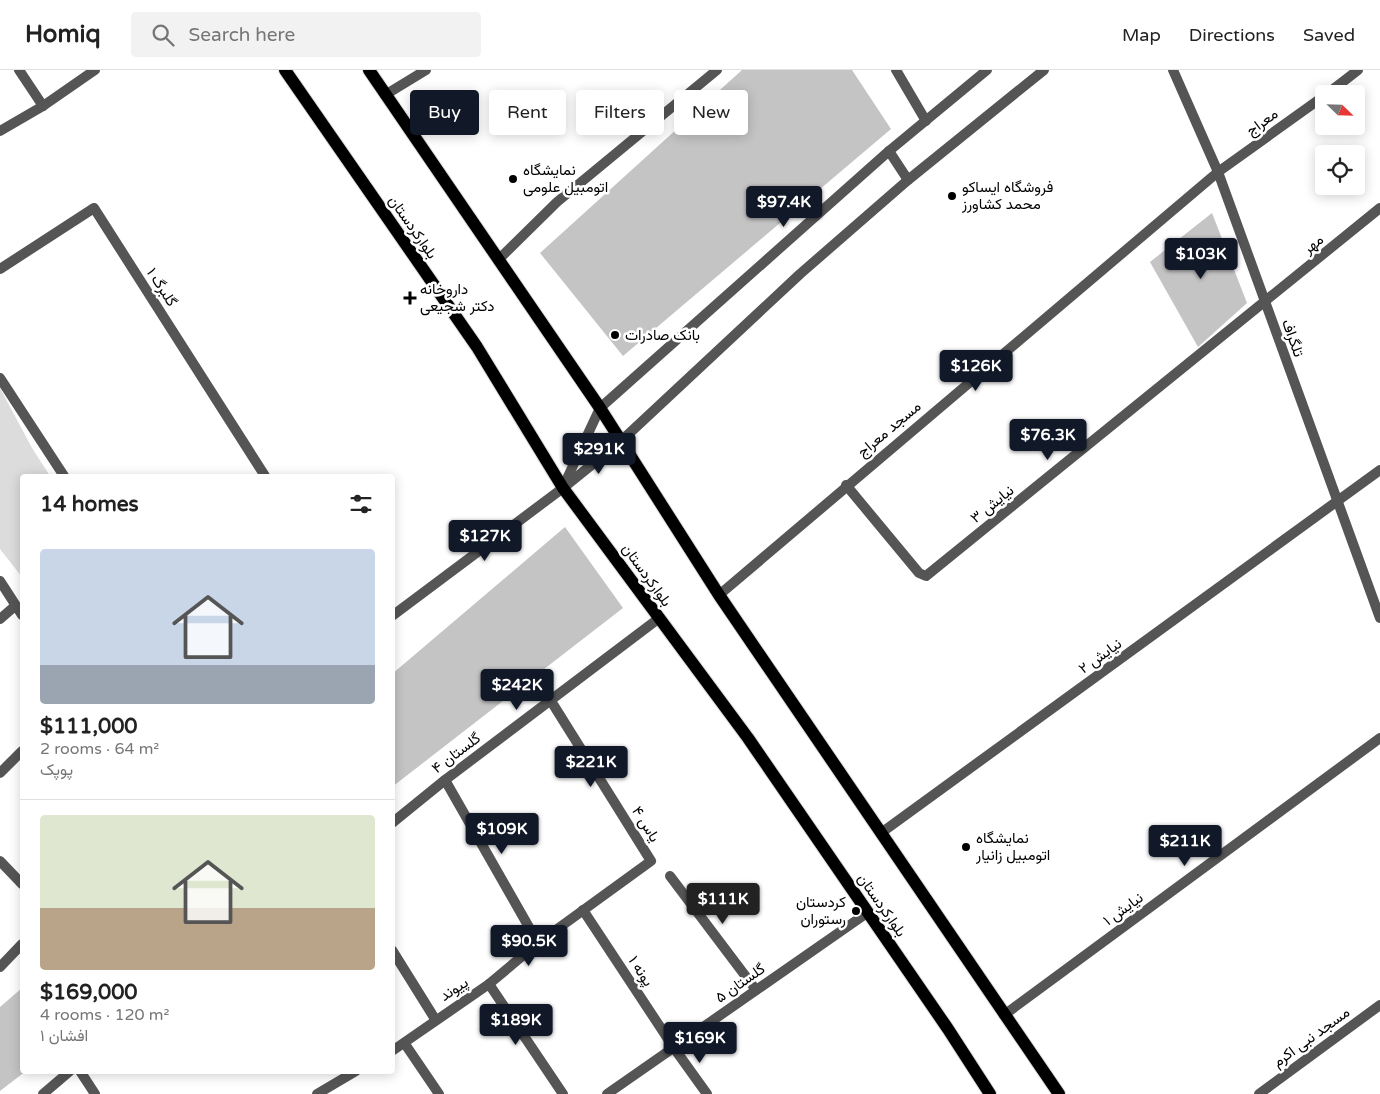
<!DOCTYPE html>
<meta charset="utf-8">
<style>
:root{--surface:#fff;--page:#f2f2f2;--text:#222;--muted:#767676;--line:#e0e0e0;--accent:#111827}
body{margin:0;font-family:"Varela Round",Vazirmatn,sans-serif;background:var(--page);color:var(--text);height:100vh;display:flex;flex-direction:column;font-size:19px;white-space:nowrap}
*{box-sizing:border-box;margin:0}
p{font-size:16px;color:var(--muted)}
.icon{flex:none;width:28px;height:28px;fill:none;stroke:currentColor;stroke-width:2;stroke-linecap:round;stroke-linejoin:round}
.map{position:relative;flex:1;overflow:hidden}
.drawer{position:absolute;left:20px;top:404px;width:375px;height:600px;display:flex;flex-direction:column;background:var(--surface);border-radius:5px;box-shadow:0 2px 12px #0003}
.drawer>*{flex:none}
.banner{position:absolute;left:410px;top:20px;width:475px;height:45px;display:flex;gap:10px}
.needle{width:32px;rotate:113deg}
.buttons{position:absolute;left:1315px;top:15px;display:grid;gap:10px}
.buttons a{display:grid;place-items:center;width:50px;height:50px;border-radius:5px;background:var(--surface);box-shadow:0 2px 12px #0003;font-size:25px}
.price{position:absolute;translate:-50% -42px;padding:0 11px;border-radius:5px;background:var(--accent);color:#fff;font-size:16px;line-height:32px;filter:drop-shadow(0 1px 2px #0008)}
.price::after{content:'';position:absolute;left:50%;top:30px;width:15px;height:11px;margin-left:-8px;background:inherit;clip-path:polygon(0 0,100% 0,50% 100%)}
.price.current{background:#222;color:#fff}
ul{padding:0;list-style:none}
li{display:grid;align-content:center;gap:10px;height:265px;padding:0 20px}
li+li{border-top:1px solid var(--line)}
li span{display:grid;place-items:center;height:155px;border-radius:5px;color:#555}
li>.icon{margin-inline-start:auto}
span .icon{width:90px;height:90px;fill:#fffc;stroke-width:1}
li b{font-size:21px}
h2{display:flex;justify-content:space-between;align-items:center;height:60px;padding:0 20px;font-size:21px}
.chip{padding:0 18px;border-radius:5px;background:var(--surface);box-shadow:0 2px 12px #0003;font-size:18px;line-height:45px}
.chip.current{background:var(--accent);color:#fff}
header{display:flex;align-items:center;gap:30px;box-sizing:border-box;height:70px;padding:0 25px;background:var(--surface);border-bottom:1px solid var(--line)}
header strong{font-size:24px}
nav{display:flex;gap:28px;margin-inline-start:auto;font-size:18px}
.search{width:350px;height:45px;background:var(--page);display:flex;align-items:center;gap:12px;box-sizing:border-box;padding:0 18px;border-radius:5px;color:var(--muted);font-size:19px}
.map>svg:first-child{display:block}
.green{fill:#dcdcdc}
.building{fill:#c4c4c4}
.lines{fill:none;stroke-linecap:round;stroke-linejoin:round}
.primary-casing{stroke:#dbdbdb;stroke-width:14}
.service{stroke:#555;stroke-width:10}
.minor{stroke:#555;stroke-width:10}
.tertiary{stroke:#555;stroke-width:10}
.primary{stroke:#000;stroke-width:12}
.poi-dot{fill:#000;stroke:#fff;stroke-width:2}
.labels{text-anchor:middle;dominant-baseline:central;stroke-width:5;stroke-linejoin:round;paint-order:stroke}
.street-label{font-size:15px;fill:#000;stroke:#fff}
.poi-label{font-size:15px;fill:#000;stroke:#fff;text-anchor:start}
</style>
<header>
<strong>Homiq</strong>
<div class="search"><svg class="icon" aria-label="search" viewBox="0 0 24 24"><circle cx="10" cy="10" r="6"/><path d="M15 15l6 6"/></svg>Search here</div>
<nav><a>Map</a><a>Directions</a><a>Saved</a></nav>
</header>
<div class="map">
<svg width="1380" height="1024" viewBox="0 0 1380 1024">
<rect width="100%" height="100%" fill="#fff"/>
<path class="green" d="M 0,318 L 32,378 L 50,406 L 22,406 L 22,507 L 0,479 Z"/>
<g class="building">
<path d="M 742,0 L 852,0 L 891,59 L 623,286 L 540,183 Z"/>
<path d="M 1212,143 L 1247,233 L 1198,277 L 1150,192 Z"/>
<path d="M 565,457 L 623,538 L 392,717 L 392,604 Z"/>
<path d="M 22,918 L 22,1001 L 26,1001 L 0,1021 L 0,937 Z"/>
</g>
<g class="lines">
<g class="primary-casing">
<g id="primary">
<path d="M 285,0 L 477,277 L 563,418 L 748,668 L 948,959 L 990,1024"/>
<path d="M 369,0 L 600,338 L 719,525 L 1059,1024"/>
</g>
</g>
<g class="service">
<path d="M 385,25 L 426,0"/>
<path d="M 499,189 L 557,132 L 717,0"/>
</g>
<g class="minor">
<path d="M 19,0 L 43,36"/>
<path d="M 896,0 L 926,51"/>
<path d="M 1327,24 L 1358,0"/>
<path d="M 0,61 L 43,36 L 95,0"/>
<path d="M 0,199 L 94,138 L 265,406"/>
<path d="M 0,308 L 64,406"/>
<path d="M 846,415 L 919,503 L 926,506 L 1380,138"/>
<path d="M 0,511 L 22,545"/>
<path d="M 719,525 L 1218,102 L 1324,26"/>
<path d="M 0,549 L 15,536"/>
<path d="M 0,703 L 22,681"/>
<path d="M 445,710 L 538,873"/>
<path d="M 392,753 L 445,710 L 658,549"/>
<path d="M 881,763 L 1380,400"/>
<path d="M 0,791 L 22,814"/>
<path d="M 670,806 L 756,920"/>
<path d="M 583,840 L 674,978 L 707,1024"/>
<path d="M 392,880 L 435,949"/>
<path d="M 489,914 L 563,1024"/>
<path d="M 1004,945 L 1380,668"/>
<path d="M 405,974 L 439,1024"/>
<path d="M 392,981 L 489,914 L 538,873 L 651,791 L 551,631"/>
<path d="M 80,1001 L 95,1024"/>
<path d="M 43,1024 L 70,1001"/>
<path d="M 317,1024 L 356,1001"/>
<path d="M 607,1024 L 867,843"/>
<path d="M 1259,1024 L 1380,935"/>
</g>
<g class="tertiary">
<path d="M 1173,0 L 1218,102 L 1380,548"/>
<path d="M 889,81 L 908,110"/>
<path d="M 564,415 L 600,338 L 889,81 L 987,0"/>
<path d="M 392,546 L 563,418 L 620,372 L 800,204 L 908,110 L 1044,0"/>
<path d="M 0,897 L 22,874"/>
</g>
<use href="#primary" class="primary"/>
</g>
<g class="poi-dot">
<circle cx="513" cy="109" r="5"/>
<circle cx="952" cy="126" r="5"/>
<path d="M407.5 220.5h5v5h5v5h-5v5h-5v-5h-5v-5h5z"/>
<circle cx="615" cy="265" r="5"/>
<circle cx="966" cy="777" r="5"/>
<circle cx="856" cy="841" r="5"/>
</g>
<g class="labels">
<g class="street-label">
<text transform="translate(1262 52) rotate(-36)">معراج</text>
<text transform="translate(413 157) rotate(55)">بلوارکردستان</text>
<text transform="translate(1313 174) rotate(-39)">مهر</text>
<text transform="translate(162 217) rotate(57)">گلبرگ ۱</text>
<text transform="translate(1293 268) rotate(70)">تلگراف</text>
<text transform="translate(889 359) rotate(-40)">مسجد معراج</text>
<text transform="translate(992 434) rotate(-39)">نیایش ۳</text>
<text transform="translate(647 505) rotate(54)">بلوارکردستان</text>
<text transform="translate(1100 586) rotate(-36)">نیایش ۲</text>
<text transform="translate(456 683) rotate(-37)">گلستان ۴</text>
<text transform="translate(646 754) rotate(58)">یاس ۴</text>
<text transform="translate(882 835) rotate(55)">بلوارکردستان</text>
<text transform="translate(1123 839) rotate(-36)">نیایش ۱</text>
<text transform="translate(641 901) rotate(57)">پونه ۱</text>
<text transform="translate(740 913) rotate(-35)">گلستان ۵</text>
<text transform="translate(454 919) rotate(-33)">پیوند</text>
<text transform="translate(1311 967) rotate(-36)">مسجد نبی اکرم</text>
</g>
<g class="poi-label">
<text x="523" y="100">نمایشگاه<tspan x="523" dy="17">اتومبیل علومی</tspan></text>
<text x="962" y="117">فروشگاه ایساکو<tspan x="962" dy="17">محمد کشاورز</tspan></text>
<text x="420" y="219">داروخانه<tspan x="420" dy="17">دکتر شجیعی</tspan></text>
<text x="625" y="265">بانک صادرات</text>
<text x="976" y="768">نمایشگاه<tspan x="976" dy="17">اتومبیل زانیار</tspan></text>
<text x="846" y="832" text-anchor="end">کردستان<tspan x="846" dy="17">رستوران</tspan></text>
</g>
</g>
</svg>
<div class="buttons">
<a><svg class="needle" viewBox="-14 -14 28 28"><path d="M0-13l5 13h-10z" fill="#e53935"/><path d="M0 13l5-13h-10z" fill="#767676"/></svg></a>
<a><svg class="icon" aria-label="locate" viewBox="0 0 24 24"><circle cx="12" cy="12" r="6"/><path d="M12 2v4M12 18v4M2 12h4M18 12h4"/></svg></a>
</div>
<b class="price" style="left:784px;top:158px">$97.4K</b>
<b class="price" style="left:1201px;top:210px">$103K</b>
<b class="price" style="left:976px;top:322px">$126K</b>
<b class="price" style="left:1048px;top:391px">$76.3K</b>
<b class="price" style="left:599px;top:405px">$291K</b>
<b class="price" style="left:485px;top:492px">$127K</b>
<b class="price" style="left:517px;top:641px">$242K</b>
<b class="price" style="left:591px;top:718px">$221K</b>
<b class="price" style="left:502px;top:785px">$109K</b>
<b class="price" style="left:1185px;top:797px">$211K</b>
<b class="price current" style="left:723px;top:855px">$111K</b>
<b class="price" style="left:529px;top:897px">$90.5K</b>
<b class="price" style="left:516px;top:976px">$189K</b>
<b class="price" style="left:700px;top:994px">$169K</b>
<div class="banner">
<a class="chip current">Buy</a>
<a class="chip">Rent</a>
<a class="chip">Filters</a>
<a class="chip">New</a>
</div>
<section class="drawer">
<h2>14 homes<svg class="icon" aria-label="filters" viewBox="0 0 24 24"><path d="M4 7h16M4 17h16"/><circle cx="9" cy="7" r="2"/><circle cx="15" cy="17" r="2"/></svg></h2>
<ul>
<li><span style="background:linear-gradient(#c9d6e8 75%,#9aa5b1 0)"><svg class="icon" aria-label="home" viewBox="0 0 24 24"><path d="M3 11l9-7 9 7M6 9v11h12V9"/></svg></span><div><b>$111,000</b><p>2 rooms · 64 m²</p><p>پوپک</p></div></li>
<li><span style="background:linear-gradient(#dfe7d0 60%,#b9a48a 0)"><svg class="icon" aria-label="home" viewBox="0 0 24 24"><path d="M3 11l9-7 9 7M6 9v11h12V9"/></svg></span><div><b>$169,000</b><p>4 rooms · 120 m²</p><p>افشان ۱</p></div></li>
</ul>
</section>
</div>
